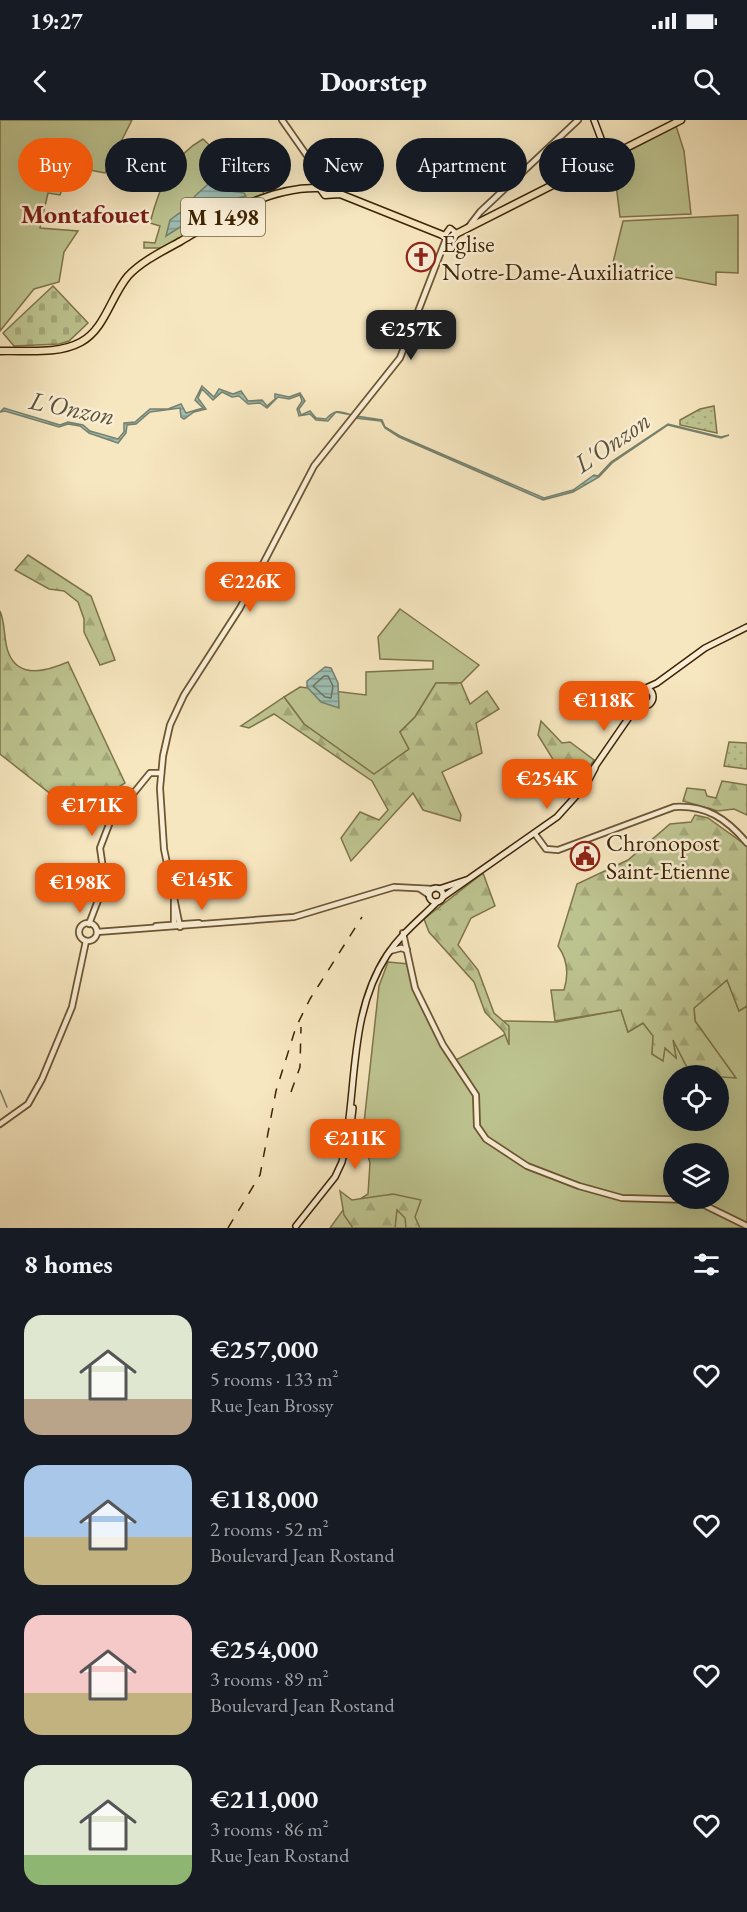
<!DOCTYPE html>
<meta charset="utf-8">
<style>
:root{--surface:#171b24;--page:#20242c;--text:#f1f3f6;--muted:#9ea1a6;--accent:#ea580c}
body{margin:0;font-family:"EB Garamond",serif;background:var(--page);color:var(--text);height:100vh;display:flex;flex-direction:column;font-size:22px;white-space:nowrap}
*{box-sizing:border-box;margin:0}
p{font-size:20px;color:var(--muted)}
.icon{flex:none;width:33px;height:33px;fill:none;stroke:currentColor;stroke-width:2;stroke-linecap:round;stroke-linejoin:round}
.map{position:relative;height:1108px;overflow:hidden}
.sheet{display:flex;flex-direction:column;background:var(--surface);flex:1}
.sheet>*{flex:none}
.banner{position:absolute;left:18px;top:18px;width:711px;height:54px;display:flex;gap:12px}
.tools{position:absolute;left:663px;top:945px;display:grid;gap:12px}
.tools a{display:grid;place-items:center;width:66px;height:66px;border-radius:50%;background:var(--surface);box-shadow:0 6px 24px #0002;font-size:30px}
.price{position:absolute;translate:-50% -51px;padding:0 14px;border-radius:12px;background:var(--accent);color:#fff;font-size:20px;line-height:39px;filter:drop-shadow(0 2px 3px #0008)}
.price::after{content:'';position:absolute;left:50%;top:36px;width:18px;height:14px;margin-left:-9px;background:inherit;clip-path:polygon(0 0,100% 0,50% 100%)}
.price.active{background:#222;color:#fff}
ul{padding:0;list-style:none}
li{display:flex;align-items:center;gap:18px;height:150px;padding:0 24px}
li span{display:grid;place-items:center;flex:none;width:168px;height:120px;border-radius:18px;color:#555}
li>.icon{margin-inline-start:auto}
span .icon{width:72px;height:72px;fill:#fffc;stroke-width:1}
li b{font-size:26px}
h2{display:flex;justify-content:space-between;align-items:center;height:72px;padding:0 24px;font-size:26px}
.pill{padding:0 21px;border-radius:27px;background:var(--surface);box-shadow:0 6px 24px #0002;font-size:21px;line-height:54px}
.pill.active{background:var(--accent);color:#fff}
.status{display:flex;justify-content:space-between;align-items:center;height:42px;padding:0 30px;background:var(--surface);direction:ltr}
.status svg{height:16px;fill:currentColor}
header{display:flex;justify-content:space-between;align-items:center;height:78px;padding:0 24px;background:var(--surface);font-size:27px;font-weight:800}
.map>svg:first-child{display:block}
.green{fill:#bec591;stroke:#7e744a;stroke-width:1.5;fill-rule:evenodd}
.forest{fill:url(#forest-firs);stroke:#7e744a;stroke-width:1.5}
.cemetery{fill:url(#cemetery-stones);stroke:#7e744a;stroke-width:1.5}
.garden{fill:url(#garden-dots);stroke:#7e744a;stroke-width:1.5}
.water{fill:url(#water-rules);stroke:#77816d;stroke-width:1.5}
.lines{fill:none;stroke-linecap:round;stroke-linejoin:round}
.shore{stroke:#6e725c;stroke-width:1.5}
.stream{stroke:#77816d;stroke-width:1.5}
.tertiary-casing{stroke:#6c5532;stroke-width:8}
.secondary-casing{stroke:#3e2403;stroke-width:8}
.primary-casing{stroke:#3e2403;stroke-width:9}
.tertiary{stroke:#faefd6;stroke-width:4.5}
.secondary{stroke:#faefd6;stroke-width:5}
.primary{stroke:#f7e7c0;stroke-width:6}
.rail{stroke:#3e2403;stroke-width:1.5;stroke-dasharray:10 10;stroke-linecap:butt}
.labels{text-anchor:middle;dominant-baseline:central;stroke-width:5;stroke-linejoin:round;paint-order:stroke}
.shield{fill:#faefd6;stroke:#766142;stroke-width:1.5}
.shield-label{font-size:22px;font-weight:bold;fill:#3e2403}
.poi-label{font-size:24px;fill:#3e2403;stroke:#faefd6;text-anchor:start}
.neighbourhood-label{font-size:26px;font-weight:bold;fill:#7a1f14;stroke:#faefd6}
.water-label{font-size:26px;font-style:italic;fill:#5a5238;stroke:#faefd6}
</style>
<div class="status"><b>19:27</b><svg viewBox="0 0 49 12"><path d="M0 12V9h3v3zM5 12V6h3v6zM10 12V3h3v9zM15 12V0h3v12zM26 1h20v11H26zM47 4h2v5h-2z"/></svg></div>
<header><svg class="icon" aria-label="back" viewBox="0 0 24 24"><path d="M15 5l-7 7 7 7"/></svg>Doorstep<svg class="icon" aria-label="search" viewBox="0 0 24 24"><circle cx="10" cy="10" r="6"/><path d="M15 15l6 6"/></svg></header>
<div class="map">
<svg width="747" height="1108" viewBox="0 0 747 1108">
<defs>
<pattern id="forest-firs" width="22" height="20" patternUnits="userSpaceOnUse" patternTransform="scale(1.5)"><rect width="22" height="20" fill="#bec591"/><path d="M5 1l3.5 6h-7zM16 11l3.5 6h-7z" fill="#a4a97b"/></pattern>
<pattern id="cemetery-stones" width="16" height="16" patternUnits="userSpaceOnUse" patternTransform="scale(1.5)"><rect width="16" height="16" fill="#bec591"/><path d="M2 7V4a2 2 0 0 1 4 0v3zM10 15v-3a2 2 0 0 1 4 0v3z" fill="#a4a97b"/></pattern>
<pattern id="garden-dots" width="8" height="8" patternUnits="userSpaceOnUse" patternTransform="scale(1.5)"><rect width="8" height="8" fill="#bec591"/><path d="M2 2h.1M6 6h.1" fill="none" stroke="#a4a97b" stroke-width="1.8" stroke-linecap="round"/></pattern>
<pattern id="water-rules" width="6" height="5" patternUnits="userSpaceOnUse" patternTransform="scale(1.5)"><rect width="6" height="5" fill="#9dbfb4"/><path d="M0 2.5h6" fill="none" stroke="#819b90"/></pattern>
</defs>
<rect width="100%" height="100%" fill="#f7e7c0"/>
<filter id="stains"><feTurbulence type="fractalNoise" baseFrequency=".00333" numOctaves="4"/><feColorMatrix values="0 0 0 0 .2 0 0 0 0 .09 0 0 0 0 .02 0 0 0 .5 -.17"/></filter>
<radialGradient id="worn" r=".72"><stop offset=".6" stop-color="#630" stop-opacity="0"/><stop offset="1" stop-color="#630" stop-opacity=".3"/></radialGradient>
<g class="green">
<path d="M 0,0 L 132,0 L 105,53 L 79,48 L 72,43 L 60,75 L 48,73 L 40,108 L 78,111 L 64,132 L 59,162 L 34,169 L 0,211 Z"/>
<path d="M 676,6 L 684,31 L 691,94 L 620,97 L 613,39 Z"/>
<path d="M 203,19 L 236,51 L 241,61 L 253,57 L 265,75 L 164,128 L 144,128 L 144,122 L 155,123 L 160,106 L 150,103 C 159,68 171,37 203,19 Z"/>
<path d="M 738,95 L 738,153 L 716,152 L 716,165 L 674,157 L 615,156 L 611,151 L 623,101 Z"/>
<path d="M 400,489 L 479,545 L 461,563 L 436,563 L 415,597 L 400,612 L 409,629 L 374,655 L 304,604 L 284,577 L 300,567 L 366,575 L 366,552 L 433,549 L 433,541 L 380,539 L 378,517 Z"/>
<path d="M 388,842 L 409,844 L 413,866 L 454,941 L 506,914 L 504,901 L 556,902 L 621,890 L 628,912 L 643,903 L 654,916 L 652,934 L 663,940 L 664,928 L 676,937 L 673,920 L 691,955 L 674,956 L 674,1000 L 718,1000 L 719,958 L 723,955 L 735,957 L 695,901 L 694,888 L 727,860 L 739,891 L 747,886 L 747,1108 L 330,1108 L 343,1090 L 368,1074 L 370,1043 L 365,1024 L 364,1003 L 379,866 ZM 674,1034 L 718,1034 L 718,1078 L 674,1078 Z"/>
</g>
<g class="forest">
<path d="M 28,435 L 91,476 L 115,540 L 100,545 L 84,512 L 84,499 L 78,482 L 64,471 L 49,469 L 15,450 Z"/>
<path d="M 0,491 C 6,504 3,521 9,534 C 20,560 49,550 68,542 L 125,663 L 105,676 L 96,670 L 66,686 L 0,634 Z"/>
<path d="M 436,563 L 461,563 L 470,584 L 487,571 L 499,589 L 476,603 L 482,633 L 442,652 L 461,695 L 460,701 L 423,690 L 413,673 L 351,741 L 341,718 L 360,692 L 379,700 L 388,690 L 372,661 L 274,594 L 249,608 L 241,606 L 284,577 L 304,604 L 374,654 L 409,629 L 400,612 L 415,597 Z"/>
<path d="M 541,601 L 562,623 L 570,622 L 594,640 L 581,659 L 567,662 L 538,615 Z"/>
<path d="M 722,661 L 747,665 L 747,695 L 734,689 L 718,691 L 683,681 L 687,668 L 705,670 L 707,676 L 716,678 Z"/>
<path d="M 695,695 L 708,698 L 747,726 L 747,886 L 739,891 L 727,860 L 694,888 L 695,901 L 736,958 L 691,955 L 673,920 L 676,938 L 665,928 L 663,941 L 652,934 L 653,916 L 643,903 L 628,912 L 621,890 L 555,901 L 551,870 L 564,870 C 569,854 568,840 558,826 L 577,764 L 628,740 L 670,704 L 691,702 Z"/>
<path d="M 483,753 L 495,786 L 471,798 L 458,825 L 478,850 L 494,893 L 509,906 L 509,925 L 504,912 L 485,892 L 474,862 L 429,812 L 424,799 Z"/>
<path d="M 340,1071 L 352,1080 L 393,1074 L 421,1080 L 415,1097 L 420,1108 L 406,1108 L 405,1098 L 397,1090 L 395,1108 L 353,1108 L 344,1095 Z"/>
</g>
<path class="cemetery" d="M 53,166 L 88,203 L 69,221 L 59,224 L 14,226 L 3,213 Z"/>
<g class="garden">
<path d="M 714,286 L 717,313 L 680,305 L 680,300 L 700,289 Z"/>
<path d="M 729,622 L 747,623 L 747,649 L 724,646 Z"/>
</g>
<g class="water">
<path d="M 217,56 L 230,71 L 244,73 L 246,76 L 238,78 L 234,83 L 230,81 L 209,90 L 207,95 L 202,93 L 166,116 L 170,100 L 189,86 L 195,76 Z"/>
<path d="M 202,266 L 214,277 L 219,269 L 233,274 L 241,271 L 248,281 L 262,280 L 267,286 L 275,279 L 275,274 L 289,277 L 300,273 L 305,281 L 299,289 L 301,295 L 310,291 L 316,298 L 326,299 C 335,289 339,291 352,295 L 336,292 L 328,301 L 316,300 L 310,294 L 299,296 L 297,289 L 302,281 L 300,275 L 289,279 L 278,277 L 267,288 L 260,283 L 248,284 L 239,276 L 232,277 L 222,272 L 213,280 L 202,269 L 198,278 L 206,289 L 194,292 L 184,299 L 181,297 L 180,288 L 150,292 L 136,304 L 127,305 L 126,313 L 118,323 L 89,313 L 80,306 L 68,304 L 59,307 L 5,291 L 0,292 L 4,288 L 60,305 L 68,302 L 83,305 L 90,311 L 118,319 L 124,312 L 124,303 L 135,302 L 150,289 L 168,289 L 181,284 L 186,293 L 203,288 L 195,280 Z"/>
<path d="M 356,296 L 382,300 L 385,307 L 400,316 L 544,378 L 573,370 L 594,355 L 598,356 L 611,342 L 668,304 L 721,317 L 729,315 L 721,318 L 668,305 L 612,343 L 599,357 L 573,372 L 543,380 L 399,317 L 385,308 L 381,301 L 354,298 Z"/>
<path d="M 325,547 L 331,548 L 338,563 L 339,588 L 321,582 L 307,567 L 307,561 Z"/>
</g>
<g class="lines">
<path class="shore" d="M 324,556 L 328,556 L 333,566 L 331,578 L 325,577 L 313,566 Z"/>
<path class="stream" d="M 0,970 L 7,987"/>
<g class="tertiary-casing">
<g id="tertiary">
<path d="M 282,0 L 324,60"/>
<path d="M 467,109 L 480,92 L 578,0"/>
<path d="M 535,714 L 546,729 L 558,730 L 674,687 C 706,685 726,698 747,723"/>
<path d="M 420,769 L 429,775"/>
<circle cx="88" cy="812" r="9"/>
<path d="M 89,804 L 105,762 L 100,728 L 110,702 L 150,653 L 161,653"/>
<path d="M 174,805 L 174,780"/>
<path d="M 156,806 L 199,803"/>
<path d="M 180,807 L 164,729 L 160,668 L 163,636 L 170,605 L 184,575 L 240,488 L 314,346 L 400,238 L 446,119"/>
<path d="M 97,812 L 294,797 L 394,767 L 433,769"/>
<path d="M 403,813 L 415,868 L 443,925 L 476,975 L 477,1006 L 486,1019 L 527,1046 L 579,1066 L 622,1078 L 694,1080 L 747,1106"/>
<path d="M 390,831 L 401,828 L 407,830"/>
<path d="M 0,1004 L 28,984 L 42,959 L 72,887 L 86,821"/>
</g>
</g>
<g class="secondary-casing">
<g id="secondary">
<path d="M 594,0 L 608,37"/>
<path d="M 646,568 L 657,563 L 705,528 L 747,507"/>
<circle cx="644" cy="577" r="9"/>
<path d="M 594,648 L 634,590 L 642,586"/>
<circle cx="436" cy="775" r="7"/>
<path d="M 439,769 L 466,760"/>
<path d="M 443,777 L 557,697 L 586,665 L 595,648"/>
<path d="M 348,1030 L 353,988"/>
<path d="M 296,1106 L 335,1057 L 342,1042 C 358,974 347,896 387,835 C 401,814 419,800 437,782"/>
</g>
</g>
<g class="primary-casing">
<g id="primary">
<path d="M 320,68 L 325,75 L 340,74 L 445,116"/>
<path d="M 320,68 L 322,61 L 330,59 L 336,65 L 334,73"/>
<path d="M 456,114 L 681,0"/>
<path d="M 445,116 L 451,121 L 456,114"/>
<path d="M 445,116 L 450,109 L 456,114"/>
<path d="M 0,231 C 26,230 57,235 81,222 C 105,209 111,176 128,156 C 142,141 163,131 181,121 C 223,96 269,66 320,68"/>
</g>
</g>
<use href="#tertiary" class="tertiary"/>
<use href="#secondary" class="secondary"/>
<use href="#primary" class="primary"/>
<g class="rail">
<path d="M 291,972 L 300,947 L 301,907"/>
<path d="M 228,1108 L 260,1055 L 276,971 L 296,907 L 310,879 L 362,797"/>
</g>
</g>
<defs>
<g id="church-ring" transform="scale(1.5)"><circle r="9.5" fill="#faefd6" stroke="#8f2418" stroke-width="1.5"/><path d="M-1.2-6h2.4v3.5h3.3v2.4h-3.3V6h-2.4V-.1h-3.3v-2.4h3.3Z" fill="#8f2418"/></g>
<g id="civic-ring" transform="scale(1.5)"><circle r="9.5" fill="#faefd6" stroke="#8f2418" stroke-width="1.5"/><path d="M-.6-6.5H3V-4.5H.6V-3L4-1V1h2V6H-6V1h2V-1L-.6-3ZM-1.2 2.5V6h2.4V2.5Z" fill="#8f2418"/></g>
</defs>
<g fill-rule="evenodd">
<use href="#church-ring" x="421" y="137"/>
<use href="#civic-ring" x="585" y="736"/>
</g>
<g class="labels">
<rect class="shield" x="181" y="78" width="84" height="38" rx="4.5"/>
<g class="shield-label">
<text x="223" y="97">M 1498</text>
</g>
<g class="poi-label">
<text x="442" y="123">Église<tspan x="442" dy="28">Notre-Dame-Auxiliatrice</tspan></text>
<text x="606" y="722">Chronopost<tspan x="606" dy="28">Saint-Etienne</tspan></text>
</g>
<g class="neighbourhood-label">
<text x="85" y="94">Montafouet</text>
</g>
<g class="water-label">
<text transform="translate(72 288) rotate(11)">L'Onzon</text>
<text transform="translate(612 322) rotate(-35)">L'Onzon</text>
</g>
</g>
<rect width="100%" height="100%" filter="url(#stains)"/>
<rect width="100%" height="100%" fill="url(#worn)"/>
</svg>
<div class="tools">
<a><svg class="icon" aria-label="locate" viewBox="0 0 24 24"><circle cx="12" cy="12" r="6"/><path d="M12 2v4M12 18v4M2 12h4M18 12h4"/></svg></a>
<a><svg class="icon" aria-label="layers" viewBox="0 0 24 24"><path d="M12 4l9 5-9 5-9-5zM3 14l9 5 9-5"/></svg></a>
</div>
<b class="price active" style="left:411px;top:241px">€257K</b>
<b class="price" style="left:250px;top:493px">€226K</b>
<b class="price" style="left:604px;top:612px">€118K</b>
<b class="price" style="left:547px;top:690px">€254K</b>
<b class="price" style="left:92px;top:717px">€171K</b>
<b class="price" style="left:202px;top:791px">€145K</b>
<b class="price" style="left:80px;top:794px">€198K</b>
<b class="price" style="left:355px;top:1050px">€211K</b>
<div class="banner">
<a class="pill active">Buy</a>
<a class="pill">Rent</a>
<a class="pill">Filters</a>
<a class="pill">New</a>
<a class="pill">Apartment</a>
<a class="pill">House</a>
</div>
</div>
<section class="sheet">
<h2>8 homes<svg class="icon" aria-label="filters" viewBox="0 0 24 24"><path d="M4 7h16M4 17h16"/><circle cx="9" cy="7" r="2"/><circle cx="15" cy="17" r="2"/></svg></h2>
<ul>
<li><span style="background:linear-gradient(#dfe7d0 70%,#b9a48a 0)"><svg class="icon" aria-label="home" viewBox="0 0 24 24"><path d="M3 11l9-7 9 7M6 9v11h12V9"/></svg></span><div><b>€257,000</b><p>5 rooms · 133 m²</p><p>Rue Jean Brossy</p></div><svg class="icon" aria-label="heart" viewBox="0 0 24 24"><path d="M12 20l-8-8c-3-5 5-10 8-4 3-6 11-1 8 4z"/></svg></li>
<li><span style="background:linear-gradient(#a9c7e8 60%,#c2b280 0)"><svg class="icon" aria-label="home" viewBox="0 0 24 24"><path d="M3 11l9-7 9 7M6 9v11h12V9"/></svg></span><div><b>€118,000</b><p>2 rooms · 52 m²</p><p>Boulevard Jean Rostand</p></div><svg class="icon" aria-label="heart" viewBox="0 0 24 24"><path d="M12 20l-8-8c-3-5 5-10 8-4 3-6 11-1 8 4z"/></svg></li>
<li><span style="background:linear-gradient(#f6c9c9 65%,#c2b280 0)"><svg class="icon" aria-label="home" viewBox="0 0 24 24"><path d="M3 11l9-7 9 7M6 9v11h12V9"/></svg></span><div><b>€254,000</b><p>3 rooms · 89 m²</p><p>Boulevard Jean Rostand</p></div><svg class="icon" aria-label="heart" viewBox="0 0 24 24"><path d="M12 20l-8-8c-3-5 5-10 8-4 3-6 11-1 8 4z"/></svg></li>
<li><span style="background:linear-gradient(#dfe7d0 75%,#8fb573 0)"><svg class="icon" aria-label="home" viewBox="0 0 24 24"><path d="M3 11l9-7 9 7M6 9v11h12V9"/></svg></span><div><b>€211,000</b><p>3 rooms · 86 m²</p><p>Rue Jean Rostand</p></div><svg class="icon" aria-label="heart" viewBox="0 0 24 24"><path d="M12 20l-8-8c-3-5 5-10 8-4 3-6 11-1 8 4z"/></svg></li>
</ul>
</section>
